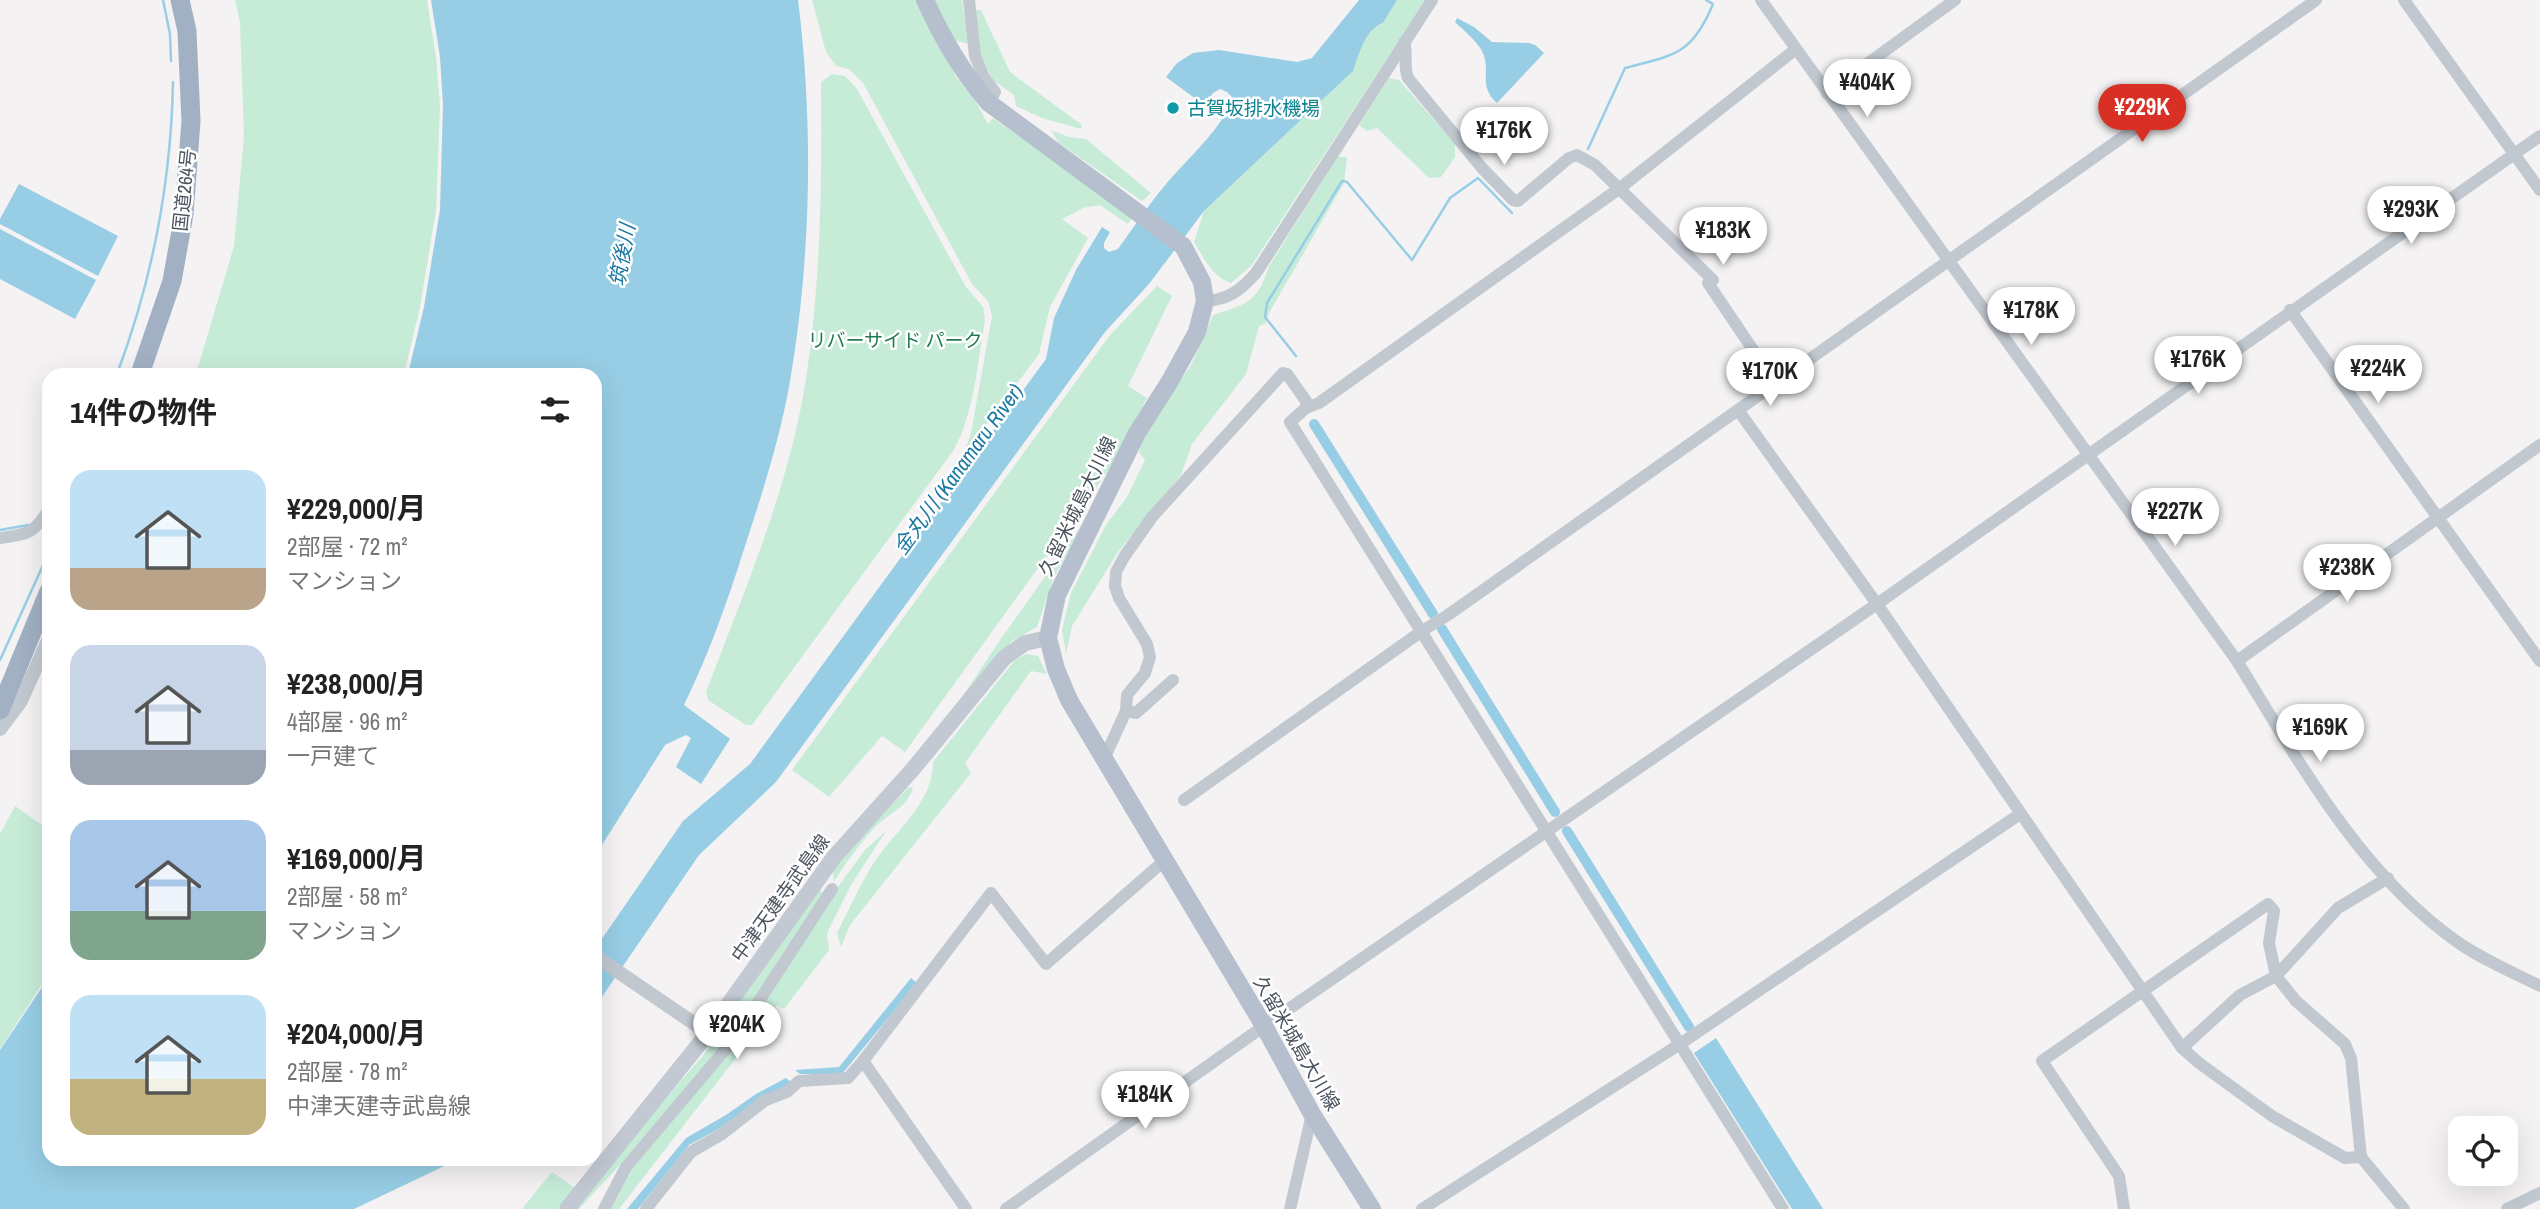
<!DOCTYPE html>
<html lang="ja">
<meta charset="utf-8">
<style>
:root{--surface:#fff;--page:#f2f2f2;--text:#222;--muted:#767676;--accent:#d93025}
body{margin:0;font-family:"Archivo Narrow","Noto Sans JP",sans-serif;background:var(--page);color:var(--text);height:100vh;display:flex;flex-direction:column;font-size:26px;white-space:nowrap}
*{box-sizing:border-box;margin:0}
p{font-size:23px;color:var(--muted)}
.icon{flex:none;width:38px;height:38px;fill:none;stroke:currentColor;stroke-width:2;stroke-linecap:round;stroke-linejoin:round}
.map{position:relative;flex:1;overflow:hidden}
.drawer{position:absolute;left:42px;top:368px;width:560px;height:798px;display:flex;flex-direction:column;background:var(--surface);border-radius:21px;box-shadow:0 7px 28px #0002}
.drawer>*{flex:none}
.buttons{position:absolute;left:2448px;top:1116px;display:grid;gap:14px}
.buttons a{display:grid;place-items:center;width:70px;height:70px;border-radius:14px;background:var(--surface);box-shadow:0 7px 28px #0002;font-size:35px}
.price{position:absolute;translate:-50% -60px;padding:0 16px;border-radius:24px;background:#fff;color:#222;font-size:23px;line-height:46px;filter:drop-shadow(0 2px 4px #0008)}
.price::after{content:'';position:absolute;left:50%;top:42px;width:21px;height:16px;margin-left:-10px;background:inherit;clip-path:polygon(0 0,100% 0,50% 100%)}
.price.current{background:var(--accent);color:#fff}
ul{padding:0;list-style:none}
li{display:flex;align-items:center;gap:21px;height:175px;padding:0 28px}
li span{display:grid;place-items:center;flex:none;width:196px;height:140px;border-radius:21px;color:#555}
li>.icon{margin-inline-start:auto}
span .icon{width:84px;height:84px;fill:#fffc;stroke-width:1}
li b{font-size:30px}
h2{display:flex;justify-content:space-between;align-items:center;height:84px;padding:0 28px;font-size:30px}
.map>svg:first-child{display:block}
.green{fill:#c6ecd8}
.water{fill:#97cee5}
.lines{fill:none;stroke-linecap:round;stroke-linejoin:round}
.stream{stroke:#97cee5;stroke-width:2.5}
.canal{stroke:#97cee5;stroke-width:10}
.minor{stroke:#c1c8cf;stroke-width:12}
.tertiary{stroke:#c1c8cf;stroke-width:14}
.secondary{stroke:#c2c9d3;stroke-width:16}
.primary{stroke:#b5bfcd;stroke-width:18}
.trunk{stroke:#a2b0c4;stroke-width:19}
.culture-dot{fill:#0f9aa8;stroke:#fff;stroke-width:2.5}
.labels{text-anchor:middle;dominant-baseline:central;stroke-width:5;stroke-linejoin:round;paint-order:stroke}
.culture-label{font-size:19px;fill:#0d838f;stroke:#fff;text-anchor:start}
.street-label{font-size:19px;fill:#4b535e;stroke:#fff}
.park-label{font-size:19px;fill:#217a55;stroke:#fff}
.water-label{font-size:21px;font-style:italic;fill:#1a79a2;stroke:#fff}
</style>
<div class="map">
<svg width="2540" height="1209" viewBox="0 0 2540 1209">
<rect width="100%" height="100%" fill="#f4f2f2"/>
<g class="green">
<path d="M 235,0 L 427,0 L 436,57 L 440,105 L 436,210 L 420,307 L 404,374 L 196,374 L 234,246 L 244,137 L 240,22 Z"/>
<path d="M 812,0 L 918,0 L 956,77 L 975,100 L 988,124 L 993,118 L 1133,216 L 1128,224 L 1100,205 L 1083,208 L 1062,219 L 1088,238 L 1050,307 L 1039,354 L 963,456 L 971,433 L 992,316 L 988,301 L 972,284 L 863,83 L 849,69 L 836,66 L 826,52 Z"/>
<path d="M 932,0 L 962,0 L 968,44 L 954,40 Z"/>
<path d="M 1397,0 L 1425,0 L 1252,265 L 1231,283 C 1212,277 1204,258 1194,242 L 1204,211 L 1353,71 C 1359,55 1365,29 1383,23 Z"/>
<path d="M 974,10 L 981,10 L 1010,72 L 1082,125 L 1081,129 L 1042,118 L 1016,106 L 1014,95 L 994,81 L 980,56 Z"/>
<path d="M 832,74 L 845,76 L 857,89 L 966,287 L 983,307 L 985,321 C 977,363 975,413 953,451 L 752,725 L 746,725 L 708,700 L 706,692 C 745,589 789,488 806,379 C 821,281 822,180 821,82 Z"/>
<path d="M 1389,78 L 1399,80 L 1455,144 L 1455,157 L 1441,177 L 1429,178 L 1377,128 L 1367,131 L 1359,125 Z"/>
<path d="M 1051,130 L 1069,137 L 1086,139 L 1151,193 L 1142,201 L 1059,143 Z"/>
<path d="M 1338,157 L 1347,157 L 1344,183 L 1269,313 L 1265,324 L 1259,326 L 1246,374 L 1192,444 L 1181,475 L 1118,552 L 1072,626 L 1066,654 L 1062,630 L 1071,593 L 1106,525 L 1127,497 L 1145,460 L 1139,452 L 1143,436 L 1191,365 L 1213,315 C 1247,304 1258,302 1269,266 Z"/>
<path d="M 1157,286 L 1172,296 L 1128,386 L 1147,398 L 1111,467 L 905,752 L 882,736 L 829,797 L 792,770 L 1110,335 Z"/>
<path d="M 1089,515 L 1054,577 L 1037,627 L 1012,641 L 957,705 L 1000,640 Z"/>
<path d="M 1026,654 L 1038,656 L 1047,674 L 1031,671 L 965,763 L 971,773 L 850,925 L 841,947 L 837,933 C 848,912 858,889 870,869 C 891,833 933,806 933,762 L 1015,660 Z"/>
<path d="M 909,787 L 913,788 C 907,808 889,813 875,827 C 859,844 847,862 834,881 L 833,872 L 850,847 Z"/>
<path d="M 15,806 L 49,830 L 49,973 L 0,1049 L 0,834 Z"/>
<path d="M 886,831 L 851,885 L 827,933 L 829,950 L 784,1009 L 777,1005 L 619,1209 L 608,1209 L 627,1173 L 782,976 L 840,884 L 865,850 Z"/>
<path d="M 819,889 L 823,893 L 729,1039 L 679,1101 L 579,1209 L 575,1209 L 654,1111 L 702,1057 Z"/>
<path d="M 552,1172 L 575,1188 L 558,1209 L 522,1209 Z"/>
</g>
<g class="water">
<path d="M 431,0 L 798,0 C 814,126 811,262 789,387 C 779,441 762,494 745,546 C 728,600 709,654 684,705 L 730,739 L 701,784 L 676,767 L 691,738 L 686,735 L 665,745 L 595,856 L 595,374 L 408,374 L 424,307 L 440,210 L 443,105 L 440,57 Z"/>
<path d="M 1359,0 L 1397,0 L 1383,23 C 1365,29 1359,55 1353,71 L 1204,211 L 1149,284 L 1105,332 L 776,782 L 699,855 L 595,1007 L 595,949 L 683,821 L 750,764 L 1046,359 L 1054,318 L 1076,270 L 1102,227 L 1110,232 L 1104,243 L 1104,248 L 1109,252 L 1118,249 C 1134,227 1149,204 1167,183 C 1182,165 1231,119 1232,97 L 1227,92 L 1220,89 L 1213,93 L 1204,105 L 1166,77 L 1177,63 L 1193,53 L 1219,50 L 1297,62 L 1312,58 Z"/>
<path d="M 1457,18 L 1474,27 L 1492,42 L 1529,43 L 1535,45 L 1544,53 L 1497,103 C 1477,85 1492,70 1482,51 C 1477,41 1463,30 1455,22 Z"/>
<path d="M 19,184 L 118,236 L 98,276 L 0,224 L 0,219 Z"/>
<path d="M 0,229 L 96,280 L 75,319 L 0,279 Z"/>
<path d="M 49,977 L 49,1158 L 459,1159 L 354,1209 L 0,1209 L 0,1050 Z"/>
<path d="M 911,978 L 917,983 L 842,1074 L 800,1074 L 795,1070 L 839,1067 Z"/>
<path d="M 1716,1038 L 1823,1209 L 1792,1209 L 1694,1053 Z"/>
<path d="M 786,1078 L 791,1082 L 787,1086 L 722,1127 L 689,1145 L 638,1209 L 627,1209 L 686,1138 L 726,1115 L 756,1094 Z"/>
</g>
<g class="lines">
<g class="stream">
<path d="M 163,0 L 170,34 L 171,61"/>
<path d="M 1588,149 L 1625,68 C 1674,55 1692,55 1713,4 L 1706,0"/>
<path d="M 1296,356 L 1265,317 L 1267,303 L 1342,181 L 1347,182 L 1412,260 L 1450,198 L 1478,178 L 1512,213"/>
<path d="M 117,374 C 152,281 171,182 173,82"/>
<path d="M 0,530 L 28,525"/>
<path d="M 0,660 L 49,552"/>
</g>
<g class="canal">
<path d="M 1314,424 L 1433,614"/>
<path d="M 1442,629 L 1555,812"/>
<path d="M 1567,831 L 1689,1027"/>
</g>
<g class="minor">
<path d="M 969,0 L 975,56 L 984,77 L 995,92 L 989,103"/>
<path d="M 1761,0 L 2237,661 C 2298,760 2359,872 2456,941 C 2481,959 2512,972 2540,986"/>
<path d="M 2316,0 L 1738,410 L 1877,604 L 2182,1048 L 2199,1063 L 2272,1116 L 2345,1158 L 2361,1157"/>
<path d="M 2404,0 L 2540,190"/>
<path d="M 1404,42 C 1408,55 1403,66 1408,78 L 1482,168 L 1513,200 L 1518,201 L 1569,158 L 1577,155 L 1595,165 L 1713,280 L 1708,283 L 1776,384"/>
<path d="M 1827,93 L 1955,0"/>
<path d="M 1205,301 C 1228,300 1241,290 1256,273 L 1432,0"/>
<path d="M 2290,310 L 2540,661"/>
<path d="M 1306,408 L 1290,422 L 1783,1209"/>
<path d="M 0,538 C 28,534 34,534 49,509"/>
<path d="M 2237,661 L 2540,445"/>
<path d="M 1126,711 L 1136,713 L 1173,680"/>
<path d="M 1104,759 L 1126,711 L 1127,695 L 1145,673 L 1150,657 L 1147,644 L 1119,598 L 1115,586 L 1116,572 L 1124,557 L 1152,517 L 1283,373 L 1287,374 L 1306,401 L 1306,408 L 1319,403 L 1620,188 L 1796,49"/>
<path d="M 1184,800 L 1422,631 L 1448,615 L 1738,410"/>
<path d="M 2388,878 L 2338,908 L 2276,976 L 2296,1001 L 2345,1044 L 2351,1058 L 2361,1157 L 2404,1209"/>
<path d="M 863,1061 L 991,893 L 1046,964 L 1165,860"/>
<path d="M 604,1209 L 626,1167 L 735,1038 L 832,889"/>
<path d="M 646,1209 L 691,1152 L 722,1134 L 764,1101 L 787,1092 L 799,1081 L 848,1078 L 863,1061 L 966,1209"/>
<path d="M 1006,1209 L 1264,1026 L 1877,604 L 2540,136"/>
<path d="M 1290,1209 L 1312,1114"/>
<path d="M 1422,1209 L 1680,1044 L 2020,814"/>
<path d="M 2124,1209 L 2119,1176 L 2042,1061 L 2268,904 L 2274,911 L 2269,943 L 2276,976 L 2240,995 L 2182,1048"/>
<path d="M 2507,1209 L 2540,1193"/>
</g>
<g class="tertiary">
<path d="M 0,729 L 21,701 L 49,638"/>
<path d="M 595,956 L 708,1033"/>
</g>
<path class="secondary" d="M 567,1209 L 708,1033 L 834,857 L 913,769 L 1004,658 L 1025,643 L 1048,638"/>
<path class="primary" d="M 925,0 C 943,39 961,71 989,103 L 1183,246 L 1202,282 L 1205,301 L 1197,332 L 1170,381 L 1137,433 L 1057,595 L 1048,638 L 1056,669 L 1069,700 L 1264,1026 L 1312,1114 L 1372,1209"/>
<g class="trunk">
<path d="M 140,374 L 172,281 L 184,214 L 191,121 L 187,31 L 180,0"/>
<path d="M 0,710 L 49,591"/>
</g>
</g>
<circle class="culture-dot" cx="1173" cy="108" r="7"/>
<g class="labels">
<g class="culture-label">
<text x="1187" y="108">古賀坂排水機場</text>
</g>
<g class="street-label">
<text transform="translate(184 190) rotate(-84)">国道264号</text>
<text transform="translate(1077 506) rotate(-64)">久留米城島大川線</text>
<text transform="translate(780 898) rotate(-54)">中津天建寺武島線</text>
<text transform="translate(1297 1043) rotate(60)">久留米城島大川線</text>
</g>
<g class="park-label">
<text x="895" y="340">リバーサイド パーク</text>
</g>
<g class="water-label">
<text transform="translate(622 255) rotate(-80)">筑後川</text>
<text transform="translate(958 469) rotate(-54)">金丸川 (Kanamaru River)</text>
</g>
</g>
</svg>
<div class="buttons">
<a><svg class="icon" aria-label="locate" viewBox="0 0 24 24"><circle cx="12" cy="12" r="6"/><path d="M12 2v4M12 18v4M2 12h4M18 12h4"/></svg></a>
</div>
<b class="price" style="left:1867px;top:119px">¥404K</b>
<b class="price current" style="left:2142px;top:144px">¥229K</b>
<b class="price" style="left:1504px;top:167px">¥176K</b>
<b class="price" style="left:2411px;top:246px">¥293K</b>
<b class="price" style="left:1723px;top:267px">¥183K</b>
<b class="price" style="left:2031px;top:347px">¥178K</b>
<b class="price" style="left:2198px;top:396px">¥176K</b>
<b class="price" style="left:2378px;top:405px">¥224K</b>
<b class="price" style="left:1770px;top:408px">¥170K</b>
<b class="price" style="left:2175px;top:548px">¥227K</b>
<b class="price" style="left:2347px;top:604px">¥238K</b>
<b class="price" style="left:2320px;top:764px">¥169K</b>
<b class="price" style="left:737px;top:1061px">¥204K</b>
<b class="price" style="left:1145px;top:1131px">¥184K</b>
<section class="drawer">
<h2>14件の物件<svg class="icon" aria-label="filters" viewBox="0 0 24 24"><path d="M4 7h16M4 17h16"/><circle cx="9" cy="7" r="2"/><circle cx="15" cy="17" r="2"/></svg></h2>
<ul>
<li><span style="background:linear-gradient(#bfe0f5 70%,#b9a48a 0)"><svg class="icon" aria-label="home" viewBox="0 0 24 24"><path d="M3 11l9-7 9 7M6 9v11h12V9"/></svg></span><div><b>¥229,000/月</b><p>2部屋 · 72 m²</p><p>マンション</p></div></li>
<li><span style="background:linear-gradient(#c9d6e8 75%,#9aa5b1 0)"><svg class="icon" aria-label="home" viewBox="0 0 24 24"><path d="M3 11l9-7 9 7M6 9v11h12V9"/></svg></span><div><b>¥238,000/月</b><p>4部屋 · 96 m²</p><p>一戸建て</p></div></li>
<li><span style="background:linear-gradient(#a9c7e8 65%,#7fa58c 0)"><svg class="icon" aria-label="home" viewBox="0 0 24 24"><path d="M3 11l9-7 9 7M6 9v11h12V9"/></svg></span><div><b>¥169,000/月</b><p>2部屋 · 58 m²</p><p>マンション</p></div></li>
<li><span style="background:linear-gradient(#bfe0f5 60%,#c2b280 0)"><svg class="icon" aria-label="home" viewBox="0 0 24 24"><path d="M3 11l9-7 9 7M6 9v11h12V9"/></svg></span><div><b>¥204,000/月</b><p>2部屋 · 78 m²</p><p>中津天建寺武島線</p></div></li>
</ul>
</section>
</div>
